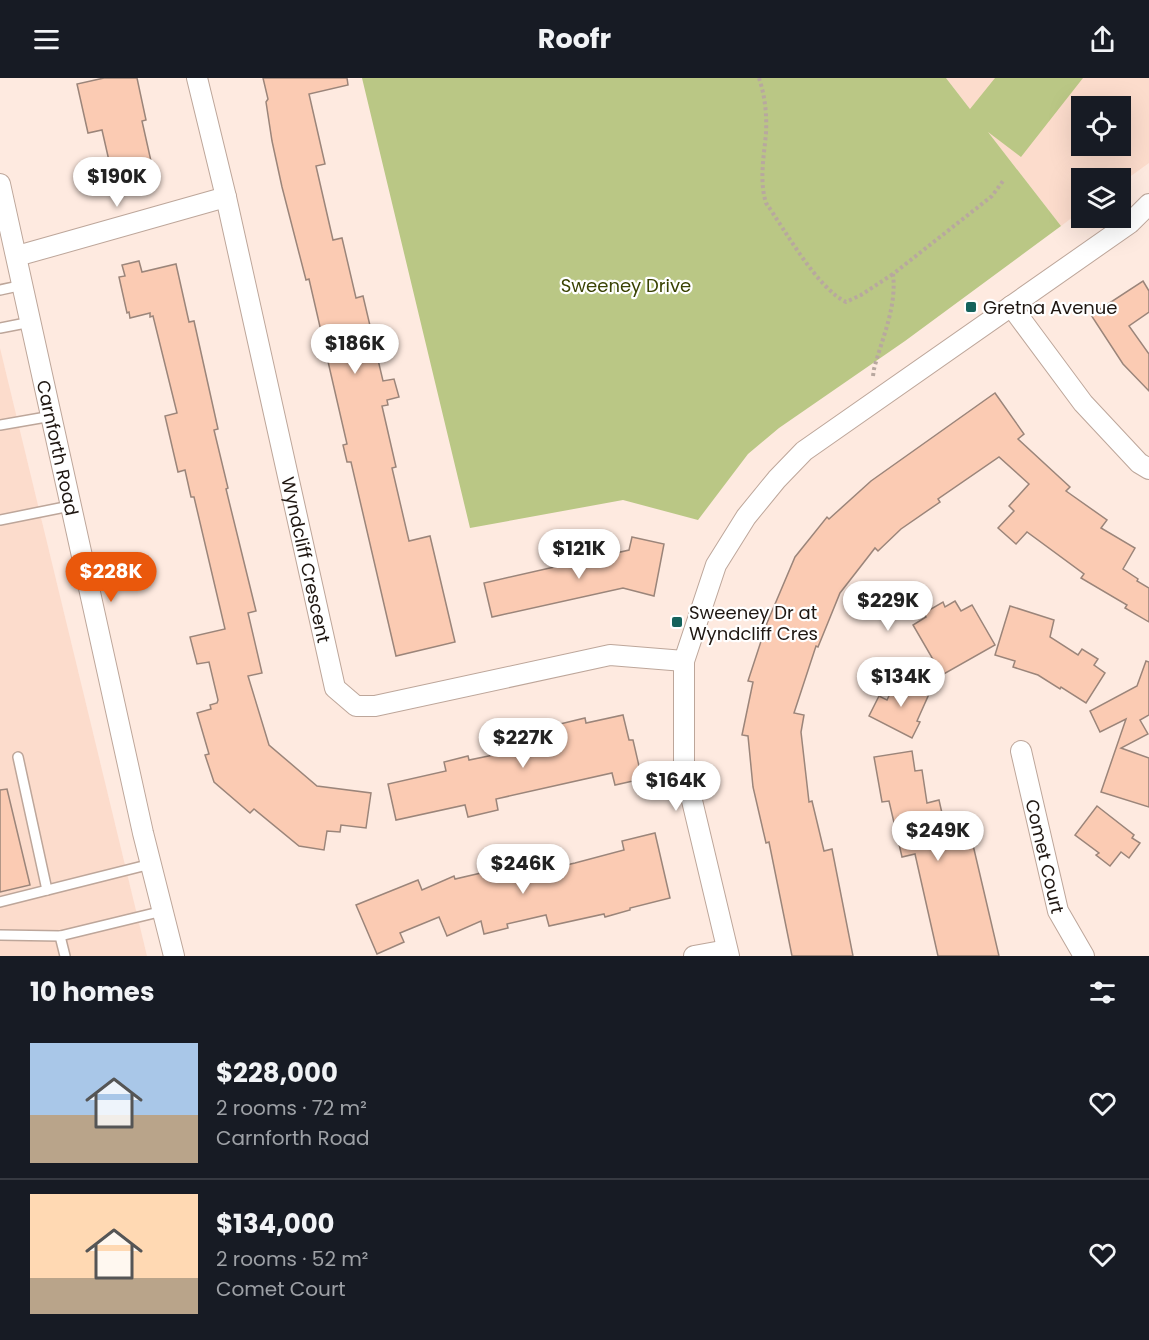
<!DOCTYPE html>
<meta charset="utf-8">
<style>
:root{--surface:#171b24;--page:#20242c;--text:#f1f3f6;--muted:#9ea1a6;--line:#363941;--accent:#ea580c}
body{margin:0;font-family:Poppins,sans-serif;background:var(--page);color:var(--text);height:100vh;display:flex;flex-direction:column;font-size:22px;white-space:nowrap}
*{box-sizing:border-box;margin:0}
p{font-size:20px;color:var(--muted)}
.icon{flex:none;width:33px;height:33px;fill:none;stroke:currentColor;stroke-width:2;stroke-linecap:round;stroke-linejoin:round}
.map{position:relative;height:878px;overflow:hidden}
.side{display:flex;flex-direction:column;background:var(--surface);flex:1}
.side>*{flex:none}
.fabs{position:absolute;left:1071px;top:18px;display:grid;gap:12px}
.fabs a{display:grid;place-items:center;width:60px;height:60px;border-radius:0px;background:var(--surface);box-shadow:0 6px 24px #0002;font-size:30px}
.price{position:absolute;translate:-50% -51px;padding:0 14px;border-radius:21px;background:#fff;color:#222;font-size:20px;line-height:39px;filter:drop-shadow(0 2px 3px #0008)}
.price::after{content:'';position:absolute;left:50%;top:36px;width:18px;height:14px;margin-left:-9px;background:inherit;clip-path:polygon(0 0,100% 0,50% 100%)}
.price.on{background:var(--accent);color:#fff}
ul{padding:0;list-style:none}
li{display:flex;align-items:center;gap:18px;height:150px;padding:0 30px}
li+li{border-top:2px solid var(--line)}
li span{display:grid;place-items:center;flex:none;width:168px;height:120px;border-radius:0px;color:#555}
li>.icon{margin-inline-start:auto}
span .icon{width:72px;height:72px;fill:#fffc;stroke-width:1}
li b{font-size:26px}
h2{display:flex;justify-content:space-between;align-items:center;height:72px;padding:0 30px;font-size:26px}
header{display:flex;justify-content:space-between;align-items:center;height:78px;padding:0 30px;background:var(--surface);font-size:27px;font-weight:700}
.map>svg:first-child{display:block}
.built{fill:#fcdccc;fill-rule:evenodd}
.green{fill:#bac785}
.building{fill:#fbcbb3;stroke:#9b857a;stroke-width:1.5}
.lines{fill:none;stroke-linecap:round;stroke-linejoin:round}
.lane-casing{stroke:#bda69a;stroke-width:12}
.street-casing{stroke:#bda69a;stroke-width:22}
.path{stroke:#b8a89f;stroke-width:4;stroke-dasharray:3 3;stroke-linecap:butt}
.lane{stroke:#fff;stroke-width:9}
.street{stroke:#fff;stroke-width:20}
.poi-dot{fill:#15625c;stroke:#fff;stroke-width:2}
.labels{text-anchor:middle;dominant-baseline:central;stroke-width:4.5;stroke-linejoin:round;paint-order:stroke}
.park-label{font-size:18px;fill:#3a4303;stroke:#fff}
.poi-label{font-size:18px;fill:#1f1712;stroke:#fff;text-anchor:start}
.street-label{font-size:18px;fill:#1f1712;stroke:#fff}
</style>
<header><svg class="icon" aria-label="menu" viewBox="0 0 24 24"><path d="M4 6h16M4 12h16M4 18h16"/></svg>Roofr<svg class="icon" aria-label="share" viewBox="0 0 24 24"><path d="M12 15V3M7 8l5-5 5 5M5 13v7h14v-7"/></svg></header>
<div class="map">
<svg width="1149" height="878" viewBox="0 0 1149 878">
<rect width="100%" height="100%" fill="#feeae0"/>
<g class="built">
<path d="M 946,0 L 1149,0 L 1149,85 L 1121,105 L 1120,100 L 1082,100 L 1081,133 L 1061,148 ZM 1082,28 L 1120,28 L 1120,68 L 1082,68 Z"/>
<path d="M 0,270 L 147,878 L 0,878 Z"/>
</g>
<path class="green" d="M 362,0 L 946,0 L 970,31 L 995,0 L 1083,0 L 1021,79 L 988,54 L 1061,148 L 905,263 L 779,350 L 748,376 L 698,442 L 623,422 L 470,450 Z"/>
<g class="building">
<path d="M 104,0 L 137,0 L 146,42 L 142,43 L 155,101 L 115,109 L 102,52 L 88,55 L 77,6 Z"/>
<path d="M 263,0 L 347,0 L 348,7 L 309,16 L 325,86 L 316,88 L 333,162 L 342,160 L 356,220 L 363,218 L 383,303 L 394,301 L 399,319 L 387,322 L 388,327 L 382,328 L 396,389 L 392,390 L 409,463 L 430,458 L 455,564 L 396,578 L 351,384 L 347,384 L 343,367 L 347,366 L 309,201 L 306,202 L 282,109 L 272,63 L 266,24 L 268,21 Z"/>
<path d="M 139,183 L 142,194 L 176,186 L 189,244 L 194,243 L 218,351 L 214,352 L 228,410 L 226,411 L 256,533 L 248,535 L 262,595 L 248,598 L 269,667 L 317,708 L 371,715 L 366,750 L 341,747 L 340,754 L 327,753 L 324,772 L 299,768 L 254,731 L 250,735 L 214,704 L 205,677 L 209,676 L 197,635 L 211,631 L 210,627 L 217,625 L 218,622 L 209,584 L 197,586 L 190,559 L 225,551 L 194,419 L 191,419 L 185,392 L 178,394 L 165,338 L 177,335 L 153,238 L 150,239 L 150,235 L 130,240 L 129,234 L 127,235 L 119,199 L 125,198 L 122,187 Z"/>
<path d="M 1143,203 L 1149,213 L 1149,234 L 1129,248 L 1149,276 L 1149,313 L 1123,286 L 1091,237 Z"/>
<path d="M 995,315 L 1024,356 L 1018,361 L 1070,409 L 1066,413 L 1107,442 L 1101,450 L 1135,470 L 1123,491 L 1138,501 L 1137,503 L 1149,510 L 1149,544 L 1125,530 L 1127,527 L 1081,500 L 1084,496 L 1027,454 L 1016,466 L 998,450 L 1014,433 L 1009,428 L 1029,406 L 999,379 L 938,421 L 940,424 L 901,451 L 878,473 L 875,470 L 840,515 L 818,569 L 816,568 L 794,635 L 804,637 L 801,654 L 809,724 L 812,723 L 824,773 L 832,771 L 853,878 L 792,878 L 769,764 L 766,765 L 753,709 L 748,658 L 742,657 L 753,604 L 748,603 L 767,545 L 795,479 L 827,439 L 829,441 L 871,403 Z"/>
<path d="M 632,459 L 664,466 L 654,518 L 623,510 L 492,539 L 484,505 L 629,472 Z"/>
<path d="M 955,523 L 961,533 L 972,527 L 995,567 L 942,597 L 913,547 L 926,539 L 924,535 L 943,524 L 945,529 Z"/>
<path d="M 1010,528 L 1054,542 L 1050,559 L 1078,577 L 1082,571 L 1098,581 L 1094,587 L 1105,595 L 1086,625 L 1061,609 L 1060,611 L 1038,597 L 1013,589 L 1015,583 L 995,577 Z"/>
<path d="M 1146,583 L 1149,584 L 1149,637 L 1140,642 L 1148,656 L 1121,670 L 1149,680 L 1149,729 L 1101,714 L 1126,641 L 1100,654 L 1090,633 L 1137,608 Z"/>
<path d="M 897,601 L 929,616 L 917,643 L 920,644 L 912,660 L 869,638 L 879,618 L 887,622 Z"/>
<path d="M 623,637 L 629,662 L 633,662 L 642,701 L 615,707 L 612,695 L 496,721 L 498,732 L 468,739 L 465,727 L 396,742 L 388,706 L 446,693 L 444,684 L 468,678 L 469,682 L 508,674 L 505,662 L 561,648 L 560,646 L 585,640 L 586,645 Z"/>
<path d="M 912,673 L 915,693 L 922,692 L 927,725 L 939,722 L 944,744 L 954,742 L 961,770 L 973,767 L 999,878 L 938,878 L 915,776 L 902,779 L 889,723 L 882,724 L 874,679 Z"/>
<path d="M 7,711 L 30,807 L 0,814 L 0,712 Z"/>
<path d="M 1097,728 L 1134,757 L 1132,760 L 1140,765 L 1129,780 L 1121,774 L 1110,788 L 1096,777 L 1099,775 L 1075,757 Z"/>
<path d="M 655,755 L 670,820 L 630,830 L 630,832 L 605,839 L 604,836 L 549,848 L 546,837 L 507,846 L 508,850 L 484,856 L 481,843 L 447,858 L 439,839 L 400,855 L 404,864 L 377,876 L 356,827 L 418,802 L 422,812 L 454,798 L 455,801 L 511,788 L 514,799 L 575,785 L 624,772 L 622,763 Z"/>
</g>
<g class="lines">
<g class="lane-casing">
<g id="lane">
<path d="M 0,212 L 23,207"/>
<path d="M 0,250 L 31,244"/>
<path d="M 0,347 L 52,338"/>
<path d="M 0,442 L 70,428"/>
<path d="M 18,679 L 47,812"/>
<path d="M 0,824 L 151,786"/>
<path d="M 0,857 L 60,858 L 163,833"/>
<path d="M 60,858 L 65,878"/>
</g>
</g>
<g class="street-casing">
<g id="street">
<path id="s1" d="M 197,0 L 226,119 L 335,610 L 356,628 L 375,628 L 610,577 L 684,583"/>
<path id="s2" d="M 0,106 L 143,755 L 174,878"/>
<path d="M 17,178 L 226,119"/>
<path d="M 1011,228 L 1083,325 L 1139,385 L 1149,391"/>
<path id="s3" d="M 1021,673 L 1058,833 L 1084,878"/>
<path d="M 694,878 L 727,872"/>
<path d="M 729,878 L 684,689 L 684,583 L 716,487 L 746,439 L 777,401 L 804,373 L 1130,145 L 1149,126"/>
</g>
</g>
<g class="path">
<path d="M 759,0 C 765,18 767,37 766,55 C 764,79 759,102 766,125 C 785,152 817,210 846,224 L 861,217 L 893,196"/>
<path d="M 873,298 L 874,291 C 882,260 897,229 893,196 L 992,118 L 1003,103"/>
</g>
<use href="#lane" class="lane"/>
<use href="#street" class="street"/>
</g>
<g class="poi-dot">
<rect x="965" y="223" width="12" height="12" rx="3"/>
<rect x="671" y="538" width="12" height="12" rx="3"/>
</g>
<g class="labels">
<g class="park-label">
<text x="626" y="207">Sweeney Drive</text>
</g>
<g class="poi-label">
<text x="983" y="229">Gretna Avenue</text>
<text x="689" y="534">Sweeney Dr at<tspan x="689" dy="21">Wyndcliff Cres</tspan></text>
</g>
<g class="street-label">
<text stroke="none"><textPath href="#s2" startOffset="270">Carnforth Road</textPath></text>
<text stroke="none"><textPath href="#s1" startOffset="494">Wyndcliff Crescent</textPath></text>
<text stroke="none"><textPath href="#s3" startOffset="108">Comet Court</textPath></text>
</g>
</g>
</svg>
<div class="fabs">
<a><svg class="icon" aria-label="locate" viewBox="0 0 24 24"><circle cx="12" cy="12" r="6"/><path d="M12 2v4M12 18v4M2 12h4M18 12h4"/></svg></a>
<a><svg class="icon" aria-label="layers" viewBox="0 0 24 24"><path d="M12 4l9 5-9 5-9-5zM3 14l9 5 9-5"/></svg></a>
</div>
<b class="price" style="left:117px;top:130px">$190K</b>
<b class="price" style="left:355px;top:297px">$186K</b>
<b class="price" style="left:579px;top:502px">$121K</b>
<b class="price on" style="left:111px;top:525px">$228K</b>
<b class="price" style="left:888px;top:554px">$229K</b>
<b class="price" style="left:901px;top:630px">$134K</b>
<b class="price" style="left:523px;top:691px">$227K</b>
<b class="price" style="left:676px;top:734px">$164K</b>
<b class="price" style="left:938px;top:784px">$249K</b>
<b class="price" style="left:523px;top:817px">$246K</b>
</div>
<section class="side">
<h2>10 homes<svg class="icon" aria-label="filters" viewBox="0 0 24 24"><path d="M4 7h16M4 17h16"/><circle cx="9" cy="7" r="2"/><circle cx="15" cy="17" r="2"/></svg></h2>
<ul>
<li><span style="background:linear-gradient(#a9c7e8 60%,#b9a48a 0)"><svg class="icon" aria-label="home" viewBox="0 0 24 24"><path d="M3 11l9-7 9 7M6 9v11h12V9"/></svg></span><div><b>$228,000</b><p>2 rooms · 72 m²</p><p>Carnforth Road</p></div><svg class="icon" aria-label="heart" viewBox="0 0 24 24"><path d="M12 20l-8-8c-3-5 5-10 8-4 3-6 11-1 8 4z"/></svg></li>
<li><span style="background:linear-gradient(#ffd9b3 70%,#b9a48a 0)"><svg class="icon" aria-label="home" viewBox="0 0 24 24"><path d="M3 11l9-7 9 7M6 9v11h12V9"/></svg></span><div><b>$134,000</b><p>2 rooms · 52 m²</p><p>Comet Court</p></div><svg class="icon" aria-label="heart" viewBox="0 0 24 24"><path d="M12 20l-8-8c-3-5 5-10 8-4 3-6 11-1 8 4z"/></svg></li>
</ul>
</section>
